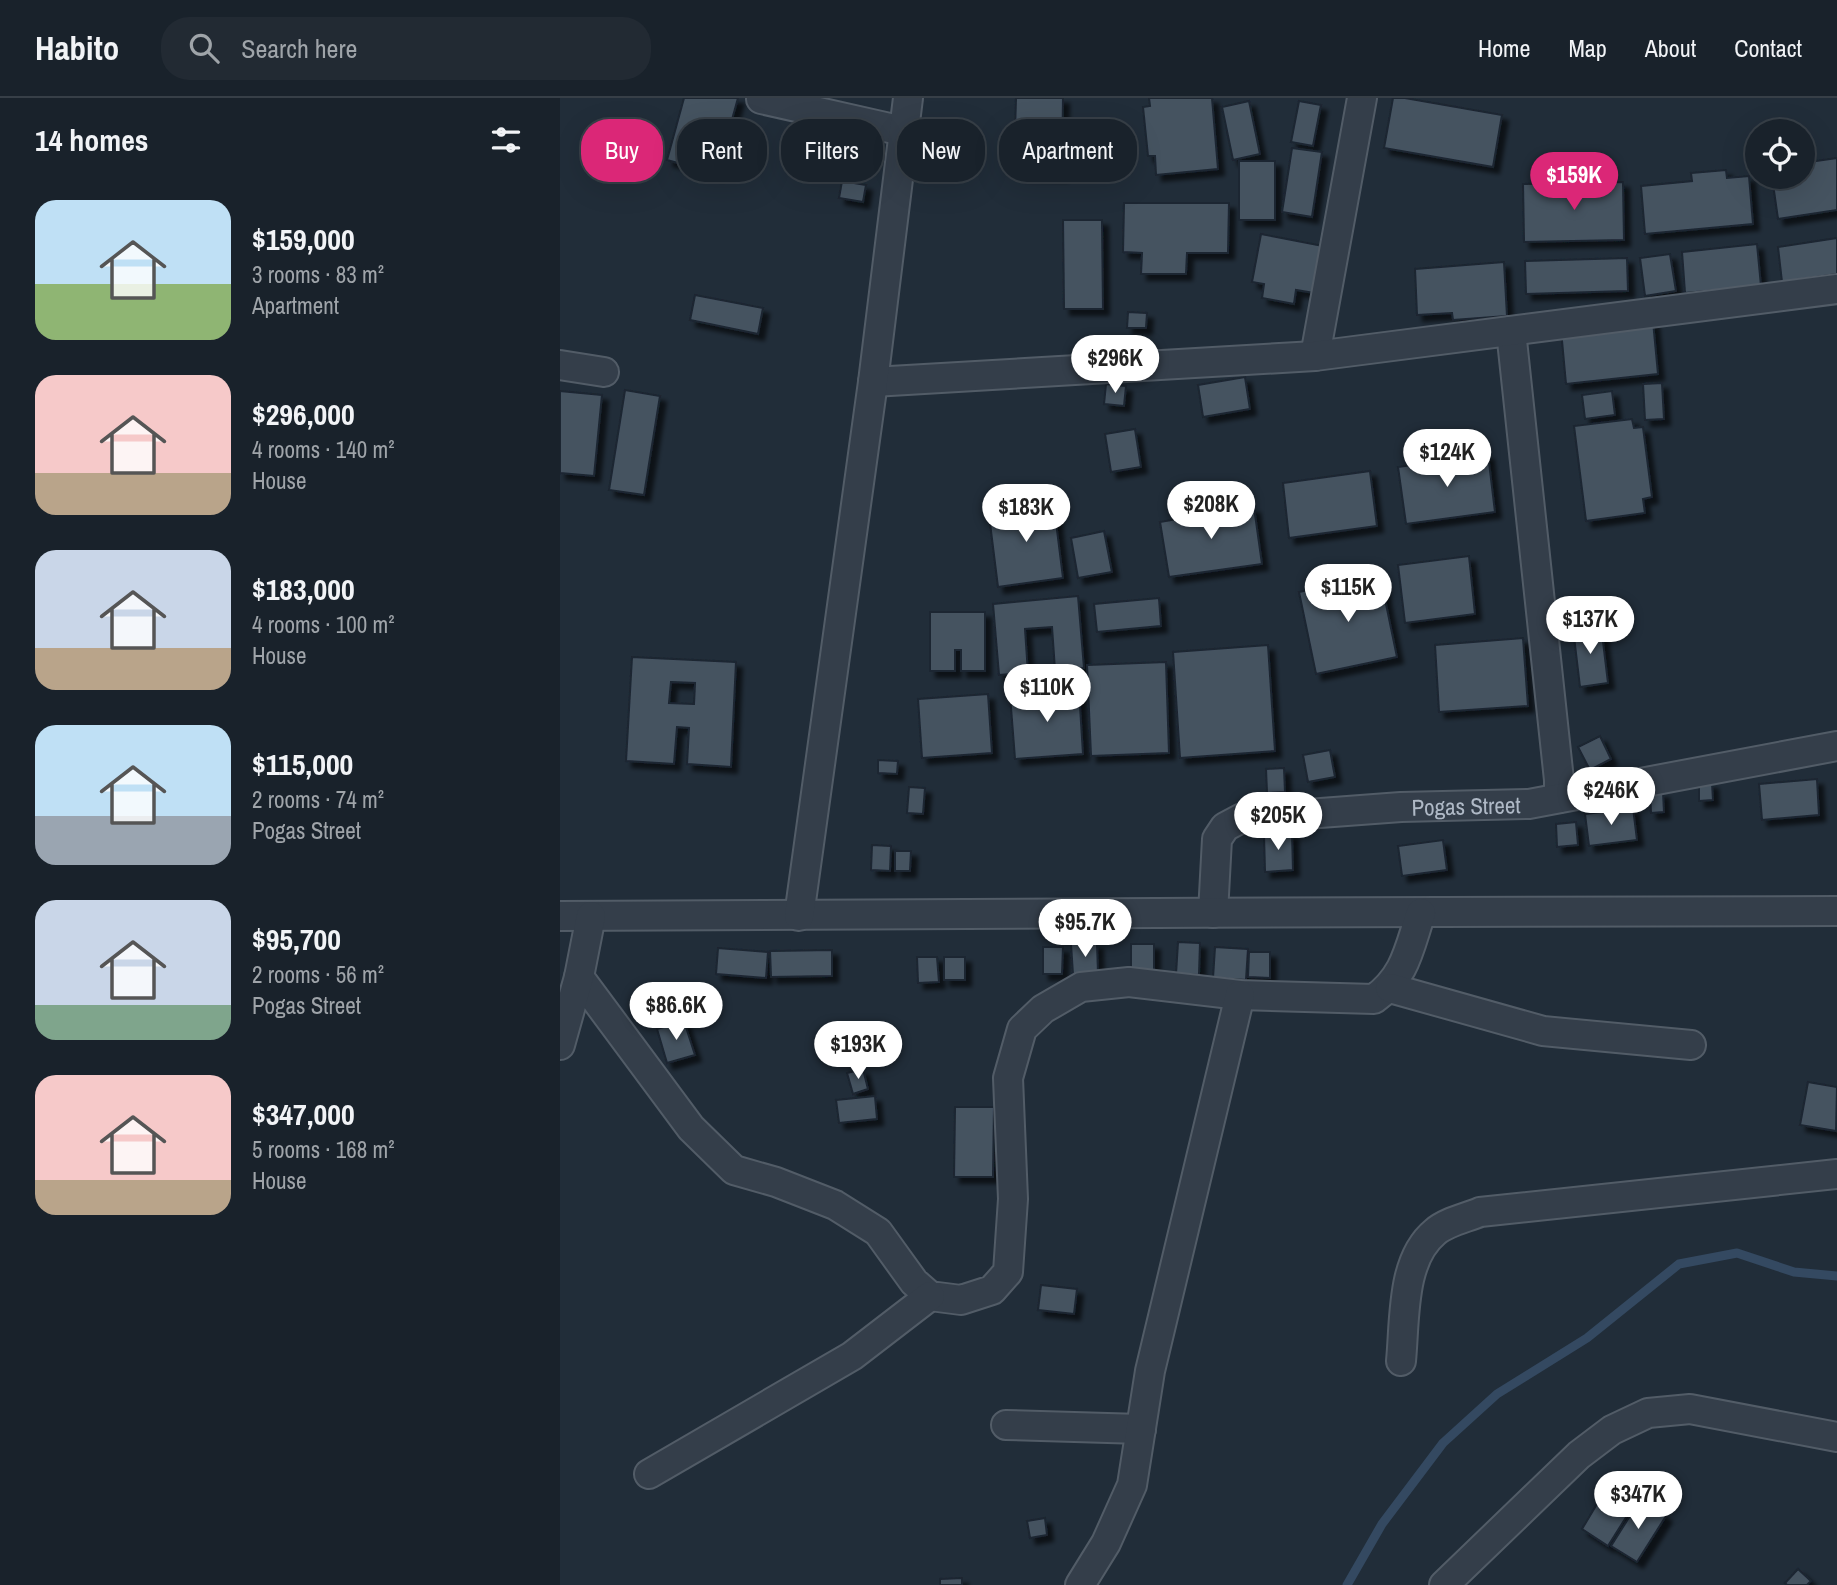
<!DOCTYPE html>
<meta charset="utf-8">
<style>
:root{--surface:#19222b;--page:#222a33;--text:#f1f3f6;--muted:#9fa4a9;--line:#373f47;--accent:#db2777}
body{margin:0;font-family:"Archivo Narrow",sans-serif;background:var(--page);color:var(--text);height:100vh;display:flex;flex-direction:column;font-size:26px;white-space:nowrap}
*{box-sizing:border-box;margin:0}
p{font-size:23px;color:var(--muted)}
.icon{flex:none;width:38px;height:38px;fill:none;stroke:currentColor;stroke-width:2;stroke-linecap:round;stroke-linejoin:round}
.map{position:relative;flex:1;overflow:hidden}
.details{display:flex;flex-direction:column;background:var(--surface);width:560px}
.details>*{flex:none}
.banner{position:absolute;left:21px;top:21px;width:665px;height:63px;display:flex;gap:14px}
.buttons{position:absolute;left:1185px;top:21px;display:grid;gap:14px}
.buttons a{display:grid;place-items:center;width:70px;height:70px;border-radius:50%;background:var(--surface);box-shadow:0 7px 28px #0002,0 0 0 2px var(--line);font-size:35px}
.price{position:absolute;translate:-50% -60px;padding:0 16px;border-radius:24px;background:#fff;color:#222;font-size:23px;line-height:46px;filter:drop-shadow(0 2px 4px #0008)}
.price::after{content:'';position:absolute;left:50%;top:42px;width:21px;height:16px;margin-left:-10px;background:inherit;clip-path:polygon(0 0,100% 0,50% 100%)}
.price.active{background:var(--accent);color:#fff}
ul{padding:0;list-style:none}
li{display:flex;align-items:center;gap:21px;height:175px;padding:0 35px}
li span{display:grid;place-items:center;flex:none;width:196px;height:140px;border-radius:21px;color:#555}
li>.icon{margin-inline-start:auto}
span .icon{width:84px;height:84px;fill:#fffc;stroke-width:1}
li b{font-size:30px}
h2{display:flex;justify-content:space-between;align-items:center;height:84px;padding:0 35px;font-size:30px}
.tag{padding:0 24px;border-radius:28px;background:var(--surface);box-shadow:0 7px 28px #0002,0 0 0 2px var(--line);font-size:24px;line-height:63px}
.tag.active{background:var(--accent);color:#fff}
header{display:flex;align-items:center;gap:42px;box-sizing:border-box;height:98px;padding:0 35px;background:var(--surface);border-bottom:2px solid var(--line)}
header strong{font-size:33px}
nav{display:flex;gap:38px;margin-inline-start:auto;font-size:24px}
.search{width:490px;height:63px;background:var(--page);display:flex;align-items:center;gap:18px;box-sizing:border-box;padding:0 24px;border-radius:28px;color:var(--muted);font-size:26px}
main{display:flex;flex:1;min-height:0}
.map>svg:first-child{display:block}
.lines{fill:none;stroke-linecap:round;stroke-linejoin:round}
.stream{stroke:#344961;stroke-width:9}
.building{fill:#445261;stroke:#1c2530;stroke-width:2;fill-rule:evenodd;filter:url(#shadow)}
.minor-casing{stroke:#525c67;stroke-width:32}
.minor{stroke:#343e4a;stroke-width:28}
.labels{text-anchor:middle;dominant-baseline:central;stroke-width:5;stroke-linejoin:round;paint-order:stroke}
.street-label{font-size:23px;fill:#afb9c6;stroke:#1a232e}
</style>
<header>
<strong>Habito</strong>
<div class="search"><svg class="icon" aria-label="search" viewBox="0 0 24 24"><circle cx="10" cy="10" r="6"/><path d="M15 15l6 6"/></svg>Search here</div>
<nav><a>Home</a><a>Map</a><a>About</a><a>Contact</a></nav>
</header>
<main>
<section class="details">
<h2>14 homes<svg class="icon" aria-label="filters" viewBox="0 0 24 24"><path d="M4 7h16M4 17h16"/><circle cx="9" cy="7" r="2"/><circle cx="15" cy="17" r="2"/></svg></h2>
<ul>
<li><span style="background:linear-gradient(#bfe0f5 60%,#8fb573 0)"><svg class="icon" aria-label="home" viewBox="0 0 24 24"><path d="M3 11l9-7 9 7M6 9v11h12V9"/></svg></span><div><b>$159,000</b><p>3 rooms · 83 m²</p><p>Apartment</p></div></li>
<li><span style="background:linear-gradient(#f6c9c9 70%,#b9a48a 0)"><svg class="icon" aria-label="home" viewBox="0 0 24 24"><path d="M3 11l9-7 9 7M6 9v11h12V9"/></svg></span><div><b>$296,000</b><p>4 rooms · 140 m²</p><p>House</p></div></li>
<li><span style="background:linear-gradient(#c9d6e8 70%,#b9a48a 0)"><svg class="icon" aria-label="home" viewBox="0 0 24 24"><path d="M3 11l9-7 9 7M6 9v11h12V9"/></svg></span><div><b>$183,000</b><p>4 rooms · 100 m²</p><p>House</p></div></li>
<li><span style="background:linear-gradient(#bfe0f5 65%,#9aa5b1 0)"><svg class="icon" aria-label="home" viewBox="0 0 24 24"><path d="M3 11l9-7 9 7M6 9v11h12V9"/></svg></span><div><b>$115,000</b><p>2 rooms · 74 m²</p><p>Pogas Street</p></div></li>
<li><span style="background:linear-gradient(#c9d6e8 75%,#7fa58c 0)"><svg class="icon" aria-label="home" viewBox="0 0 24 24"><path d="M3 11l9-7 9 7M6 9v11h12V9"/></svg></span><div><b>$95,700</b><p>2 rooms · 56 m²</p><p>Pogas Street</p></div></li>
<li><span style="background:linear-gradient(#f6c9c9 75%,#b9a48a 0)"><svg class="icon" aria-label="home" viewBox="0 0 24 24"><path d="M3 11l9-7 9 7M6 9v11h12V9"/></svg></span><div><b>$347,000</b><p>5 rooms · 168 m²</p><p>House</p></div></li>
</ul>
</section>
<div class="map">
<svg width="1277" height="1487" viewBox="0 0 1277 1487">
<defs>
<filter id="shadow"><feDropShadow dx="6" dy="6" stdDeviation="2" flood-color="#0009"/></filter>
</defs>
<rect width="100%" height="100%" fill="#212d39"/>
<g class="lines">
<path class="stream" d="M 787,1487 L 822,1426 L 883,1345 L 937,1296 L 1027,1240 L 1119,1166 L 1177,1155 L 1234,1174 L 1277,1178"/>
</g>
<g class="building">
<path d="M 124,0 L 178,0 L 157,76 L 107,62 Z"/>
<path d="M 456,0 L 503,0 L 502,77 L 461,76 L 462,32 L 455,32 Z"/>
<path d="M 589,0 L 652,0 L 658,71 L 596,77 L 595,58 L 588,58 L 583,9 L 590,8 Z"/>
<path d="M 833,0 L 845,0 L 942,17 L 933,69 L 824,50 Z"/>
<path d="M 689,3 L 700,56 L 673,62 L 662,9 Z"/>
<path d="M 739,3 L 761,7 L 753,48 L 731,44 Z"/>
<path d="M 732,50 L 762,54 L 752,119 L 722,114 Z"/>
<path d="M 1277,60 L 1277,112 L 1218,121 L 1212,79 L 1242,79 L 1242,65 Z"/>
<rect x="679" y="63" width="36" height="59"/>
<path d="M 1166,72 L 1167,80 L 1189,78 L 1193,126 L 1085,136 L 1081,88 L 1132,83 L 1131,75 Z"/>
<path d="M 282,83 L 306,87 L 303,104 L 279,100 Z"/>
<path d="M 1063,84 L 1064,142 L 964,144 L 963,86 Z"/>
<path d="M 564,105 L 669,105 L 668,155 L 627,155 L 626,176 L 581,176 L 582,155 L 563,154 Z"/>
<path d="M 503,122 L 542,122 L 543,211 L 504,211 Z"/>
<path d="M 701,136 L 763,148 L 754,195 L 736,192 L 734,206 L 702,200 L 704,186 L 692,184 Z"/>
<path d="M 1277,140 L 1277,176 L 1222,184 L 1218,149 Z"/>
<path d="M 1197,146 L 1201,188 L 1125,195 L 1122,154 Z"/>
<path d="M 1110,156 L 1116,193 L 1085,198 L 1080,160 Z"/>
<path d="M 1067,160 L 1068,193 L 966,196 L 965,163 Z"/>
<path d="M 944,164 L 947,218 L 893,222 L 892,215 L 857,217 L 855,171 Z"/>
<path d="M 135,197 L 203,210 L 198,236 L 130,222 Z"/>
<path d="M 568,214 L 587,215 L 586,230 L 567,230 Z"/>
<path d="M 1093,223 L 1098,276 L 1006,286 L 1001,232 Z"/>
<path d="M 685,279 L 690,311 L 643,319 L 638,287 Z"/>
<path d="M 1102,285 L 1104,321 L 1085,322 L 1083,286 Z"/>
<path d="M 546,286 L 566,288 L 564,308 L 544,306 Z"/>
<path d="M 65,292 L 100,298 L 84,397 L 49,392 Z"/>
<path d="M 0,293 L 42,297 L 34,378 L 0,375 Z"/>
<path d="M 1052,293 L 1055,317 L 1025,321 L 1022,297 Z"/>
<path d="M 1072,321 L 1074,330 L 1083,329 L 1092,399 L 1083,401 L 1085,415 L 1026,423 L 1014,328 Z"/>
<path d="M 575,331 L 581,369 L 551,374 L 545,336 Z"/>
<path d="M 928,356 L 935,414 L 846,426 L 838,369 Z"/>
<path d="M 810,373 L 817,428 L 729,440 L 723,385 Z"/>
<path d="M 483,398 L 484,409 L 494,408 L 503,480 L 438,489 L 429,417 L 456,413 L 454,402 Z"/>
<path d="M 653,406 L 655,416 L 694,409 L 702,466 L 609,479 L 600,424 L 623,420 L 622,411 Z"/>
<path d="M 544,433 L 552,474 L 518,480 L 511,440 Z"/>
<path d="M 909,458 L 915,516 L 845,525 L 838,467 Z"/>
<path d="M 820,477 L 837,559 L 756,576 L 739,494 Z"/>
<path d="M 518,498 L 524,570 L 495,572 L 492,529 L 465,531 L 468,575 L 439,577 L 433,506 Z"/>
<path d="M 599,500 L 601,528 L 537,534 L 534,506 Z"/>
<path d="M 370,514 L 425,514 L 425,573 L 401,573 L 401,552 L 395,552 L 395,573 L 370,573 Z"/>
<path d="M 1041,527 L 1048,585 L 1020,589 L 1013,530 Z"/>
<path d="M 963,540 L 968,608 L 879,614 L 875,547 Z"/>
<path d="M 708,547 L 715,653 L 620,660 L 613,554 Z"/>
<path d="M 72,559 L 176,564 L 171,669 L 127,666 L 129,630 L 117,629 L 114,666 L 66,663 ZM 111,584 L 135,585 L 134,606 L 109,605 Z"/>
<path d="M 606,564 L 609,655 L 531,658 L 527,567 Z"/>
<path d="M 519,592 L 523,656 L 455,661 L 450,597 Z"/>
<path d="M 428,596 L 432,655 L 362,660 L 358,601 Z"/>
<path d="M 1040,638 L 1051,661 L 1030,672 L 1018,649 Z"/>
<path d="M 770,652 L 775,679 L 748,684 L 743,657 Z"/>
<path d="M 318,662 L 338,663 L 337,676 L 318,675 Z"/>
<path d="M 724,670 L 725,694 L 707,695 L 706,671 Z"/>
<path d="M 1257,681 L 1259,717 L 1202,722 L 1199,686 Z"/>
<path d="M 1139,685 L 1152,685 L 1153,702 L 1139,703 Z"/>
<path d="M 349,689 L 365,690 L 363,716 L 347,715 Z"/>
<path d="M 1103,694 L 1104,714 L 1091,715 L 1090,695 Z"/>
<path d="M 1073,710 L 1077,742 L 1029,748 L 1025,716 Z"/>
<path d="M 1016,724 L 1018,747 L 997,749 L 996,726 Z"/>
<path d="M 732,735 L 733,772 L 705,774 L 704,737 Z"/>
<path d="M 883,742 L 887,772 L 842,778 L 838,748 Z"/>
<path d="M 312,747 L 331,748 L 330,773 L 311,772 Z"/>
<path d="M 335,753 L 351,753 L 350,773 L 335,773 Z"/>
<path d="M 618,844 L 640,845 L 639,877 L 616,876 Z"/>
<path d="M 537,845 L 538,875 L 513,877 L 511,846 Z"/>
<rect x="571" y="846" width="23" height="28"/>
<path d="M 483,849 L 503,849 L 502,876 L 483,876 Z"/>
<path d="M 655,849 L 688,851 L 686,882 L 653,880 Z"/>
<path d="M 158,850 L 208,854 L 206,880 L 156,876 Z"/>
<path d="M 272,852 L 272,878 L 211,879 L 210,853 Z"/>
<path d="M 689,854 L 710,854 L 710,880 L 688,879 Z"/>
<path d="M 357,859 L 377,859 L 379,884 L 358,885 Z"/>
<rect x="384" y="859" width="21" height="23"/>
<path d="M 124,923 L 135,957 L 107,965 L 97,931 Z"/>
<path d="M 303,971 L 308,991 L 293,996 L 287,975 Z"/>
<path d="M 1248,984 L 1277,989 L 1276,1033 L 1240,1027 Z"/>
<path d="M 315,998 L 317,1021 L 279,1025 L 276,1002 Z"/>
<path d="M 395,1009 L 434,1009 L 433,1079 L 394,1079 Z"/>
<path d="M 481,1187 L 517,1191 L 514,1216 L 478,1212 Z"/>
<path d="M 1043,1396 L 1070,1413 L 1048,1448 L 1022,1431 Z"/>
<path d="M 1080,1402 L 1106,1418 L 1077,1464 L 1051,1448 Z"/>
<path d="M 485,1420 L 487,1437 L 470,1440 L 467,1423 Z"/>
<path d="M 1238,1471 L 1251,1483 L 1247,1487 L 1227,1487 L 1225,1485 Z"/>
<path d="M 402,1480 L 402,1487 L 380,1487 L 380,1481 Z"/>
</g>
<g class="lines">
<g class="minor-casing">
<g id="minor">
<path d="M 201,1 L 343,33"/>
<path d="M 951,233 L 999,682 L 999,700"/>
<path d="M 755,258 L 802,0"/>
<path d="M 0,267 L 44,274"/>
<path d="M 313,284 L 755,258 L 1277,191"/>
<path id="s1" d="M 653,815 L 657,741 L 665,729 L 680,721 L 841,709 L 969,706 L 1277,648"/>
<path d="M 0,818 C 426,818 851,811 1277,813"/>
<path d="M 239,818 L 313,284 L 348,0"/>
<path d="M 19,879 L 131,1030 L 174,1072 L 216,1084 L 275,1107 L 318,1134 L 354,1184 L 370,1198 L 401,1202 L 432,1192 L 448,1174 L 453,1101 L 448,980 L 462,931 L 483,911 L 521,889 L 569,884 L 680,897 L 814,901 C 846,878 849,850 861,815"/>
<path d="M 830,890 L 983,933 L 1131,947"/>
<path d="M 0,947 L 19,879 L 31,818"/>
<path d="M 841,1263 C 845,1222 841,1162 875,1134 C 886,1124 906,1120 920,1114 L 1277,1076"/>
<path d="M 446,1327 L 581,1331"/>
<path d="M 89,1376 L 292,1258 L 370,1198"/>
<path d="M 520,1487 L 546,1445 L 572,1387 L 590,1273 L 680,897"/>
<path d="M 884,1487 L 1019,1357 L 1052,1332 L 1088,1315 L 1130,1311 L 1277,1339"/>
</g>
</g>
<use href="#minor" class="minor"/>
</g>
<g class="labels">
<g class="street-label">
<text stroke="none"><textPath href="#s1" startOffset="332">Pogas Street</textPath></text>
</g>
</g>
</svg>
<div class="buttons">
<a><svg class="icon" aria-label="locate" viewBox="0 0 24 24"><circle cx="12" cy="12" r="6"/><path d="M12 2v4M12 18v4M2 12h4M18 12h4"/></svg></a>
</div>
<b class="price active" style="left:1014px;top:114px">$159K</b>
<b class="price" style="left:555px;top:297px">$296K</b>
<b class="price" style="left:887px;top:391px">$124K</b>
<b class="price" style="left:651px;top:443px">$208K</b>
<b class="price" style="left:466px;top:446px">$183K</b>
<b class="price" style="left:788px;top:526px">$115K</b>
<b class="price" style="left:1030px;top:558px">$137K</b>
<b class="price" style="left:487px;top:626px">$110K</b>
<b class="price" style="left:1051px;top:729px">$246K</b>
<b class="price" style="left:718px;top:754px">$205K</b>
<b class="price" style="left:525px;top:861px">$95.7K</b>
<b class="price" style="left:116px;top:944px">$86.6K</b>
<b class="price" style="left:298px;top:983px">$193K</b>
<b class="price" style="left:1078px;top:1433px">$347K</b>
<div class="banner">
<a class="tag active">Buy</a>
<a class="tag">Rent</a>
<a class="tag">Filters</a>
<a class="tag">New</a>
<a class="tag">Apartment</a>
</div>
</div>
</main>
